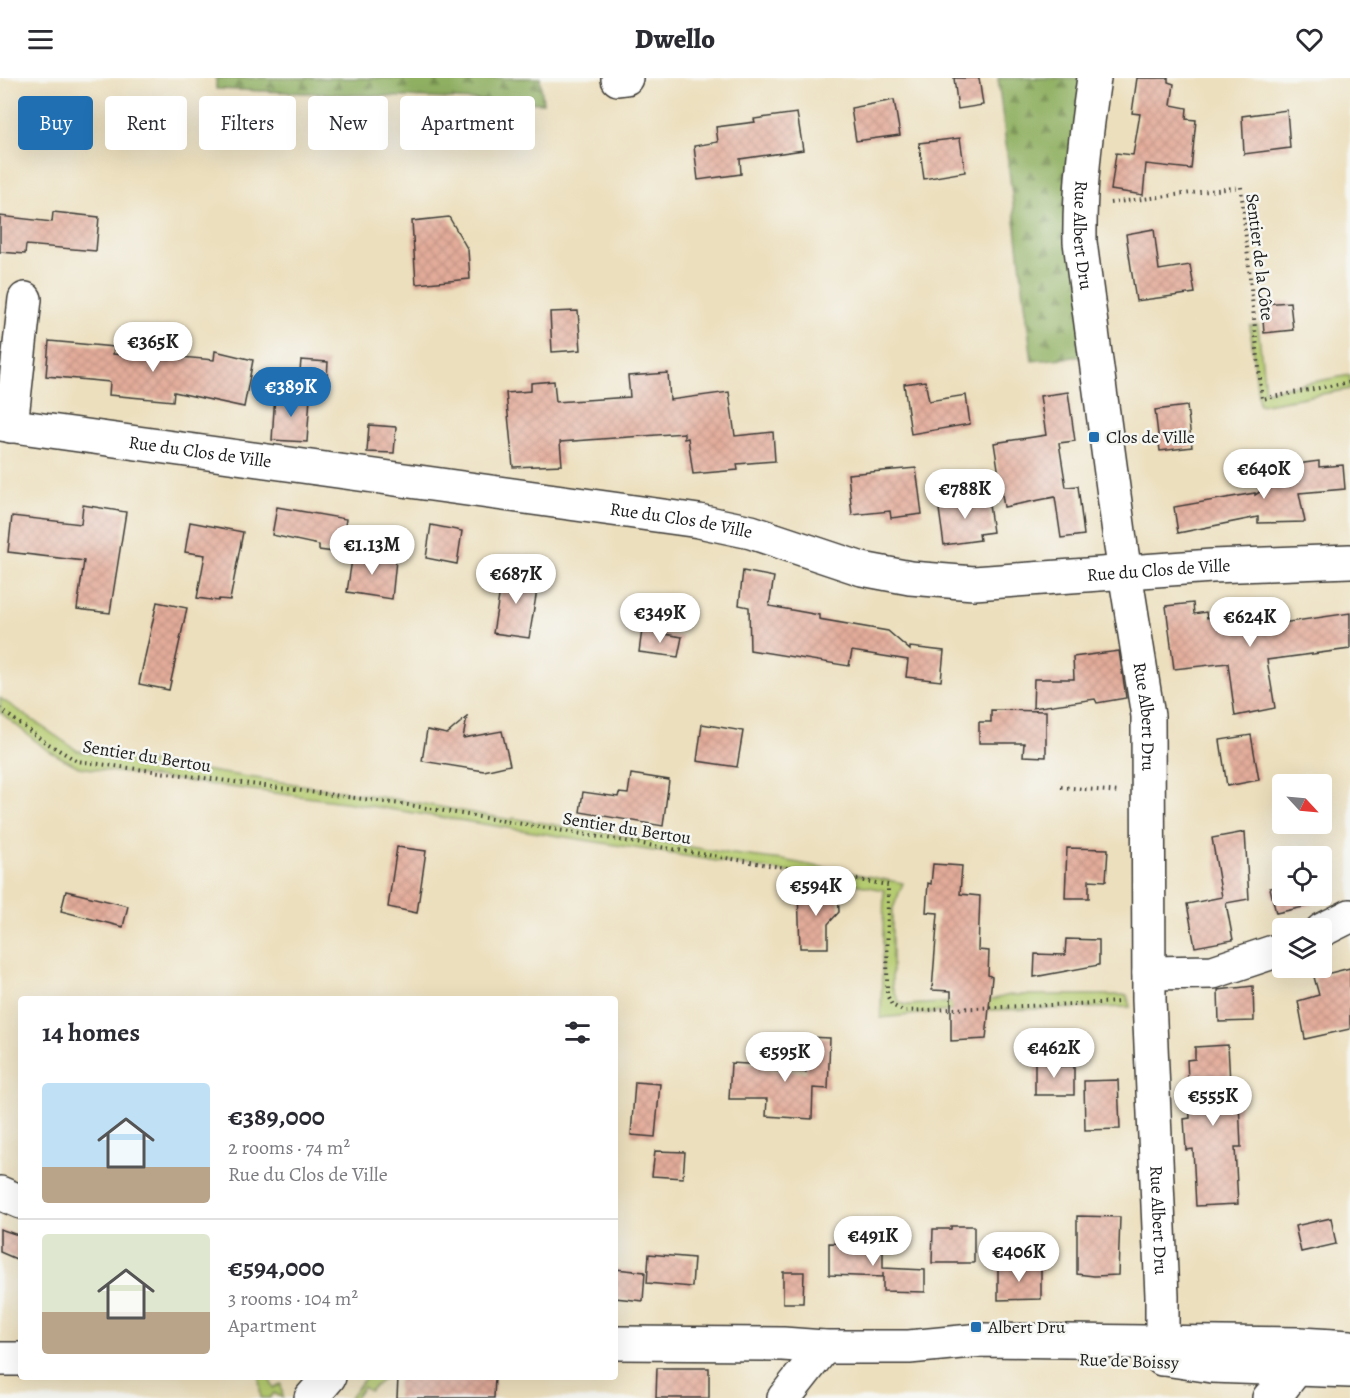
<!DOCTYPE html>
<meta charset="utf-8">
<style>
:root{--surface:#fff;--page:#f7f7f7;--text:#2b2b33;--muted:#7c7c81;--line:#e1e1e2;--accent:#1f6fb2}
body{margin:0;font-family:Alegreya,serif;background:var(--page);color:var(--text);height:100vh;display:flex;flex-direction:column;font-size:22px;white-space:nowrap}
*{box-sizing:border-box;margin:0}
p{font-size:20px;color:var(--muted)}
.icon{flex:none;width:33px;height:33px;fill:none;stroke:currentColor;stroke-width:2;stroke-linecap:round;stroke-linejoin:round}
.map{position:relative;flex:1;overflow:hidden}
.details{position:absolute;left:18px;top:918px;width:600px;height:384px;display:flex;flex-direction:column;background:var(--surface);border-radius:6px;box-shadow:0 6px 24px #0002}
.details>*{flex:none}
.top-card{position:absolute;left:18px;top:18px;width:600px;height:54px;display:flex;gap:12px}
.needle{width:39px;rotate:116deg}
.controls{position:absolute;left:1272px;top:696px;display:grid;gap:12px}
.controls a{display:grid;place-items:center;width:60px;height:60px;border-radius:6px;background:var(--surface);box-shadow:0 6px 24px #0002;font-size:30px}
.price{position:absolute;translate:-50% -51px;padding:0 14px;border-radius:21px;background:#fff;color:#222;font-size:20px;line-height:39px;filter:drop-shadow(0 2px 3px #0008)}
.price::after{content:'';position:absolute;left:50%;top:36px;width:18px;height:14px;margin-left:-9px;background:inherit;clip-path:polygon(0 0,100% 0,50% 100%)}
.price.active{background:var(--accent);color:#fff}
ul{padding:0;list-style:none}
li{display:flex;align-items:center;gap:18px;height:150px;padding:0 24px}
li+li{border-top:2px solid var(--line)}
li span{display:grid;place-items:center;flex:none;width:168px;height:120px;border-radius:6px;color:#555}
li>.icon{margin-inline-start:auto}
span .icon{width:72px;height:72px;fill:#fffc;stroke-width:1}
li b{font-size:26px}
h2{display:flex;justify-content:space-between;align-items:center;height:72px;padding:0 24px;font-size:26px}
.chip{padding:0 21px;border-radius:6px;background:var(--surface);box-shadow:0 6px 24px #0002;font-size:21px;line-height:54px}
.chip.active{background:var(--accent);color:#fff}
header{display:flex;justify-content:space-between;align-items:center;height:78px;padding:0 24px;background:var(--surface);font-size:27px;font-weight:800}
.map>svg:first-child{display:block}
.grass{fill:#b6cc70;stroke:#697446;stroke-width:1.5}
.forest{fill:url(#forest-firs);stroke:#56663f;stroke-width:1.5}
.building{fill:url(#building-cross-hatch)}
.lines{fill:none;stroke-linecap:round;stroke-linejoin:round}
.minor-casing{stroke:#3b3934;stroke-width:36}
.path{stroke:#3b3934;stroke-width:4;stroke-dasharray:1.5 4.5;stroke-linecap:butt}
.minor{stroke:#fff;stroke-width:33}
.poi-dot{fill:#1f6fb2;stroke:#f6f6f2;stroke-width:2}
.labels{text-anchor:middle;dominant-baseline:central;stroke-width:5;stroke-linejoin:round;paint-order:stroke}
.street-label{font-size:18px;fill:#1c1c1c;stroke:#f6f6f2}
.poi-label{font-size:18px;fill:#1c1c1c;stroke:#f6f6f2;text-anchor:start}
</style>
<header><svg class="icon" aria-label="menu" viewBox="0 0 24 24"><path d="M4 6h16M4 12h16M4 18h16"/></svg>Dwello<svg class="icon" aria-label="heart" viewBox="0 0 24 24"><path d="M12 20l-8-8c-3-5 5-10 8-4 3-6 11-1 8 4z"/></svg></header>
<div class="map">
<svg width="1350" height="1320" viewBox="0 0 1350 1320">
<defs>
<pattern id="forest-firs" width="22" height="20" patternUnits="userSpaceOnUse" patternTransform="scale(1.5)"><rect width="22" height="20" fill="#90b062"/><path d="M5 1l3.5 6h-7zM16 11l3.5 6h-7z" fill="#758e50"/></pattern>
<pattern id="building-cross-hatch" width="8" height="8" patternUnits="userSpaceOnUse" patternTransform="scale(1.5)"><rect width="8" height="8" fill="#e3ac9a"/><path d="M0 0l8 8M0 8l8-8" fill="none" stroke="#c29384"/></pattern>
</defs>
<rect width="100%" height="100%" fill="#f6f6f2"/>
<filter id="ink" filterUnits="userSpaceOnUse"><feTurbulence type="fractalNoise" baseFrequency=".0167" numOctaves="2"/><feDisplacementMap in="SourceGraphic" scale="12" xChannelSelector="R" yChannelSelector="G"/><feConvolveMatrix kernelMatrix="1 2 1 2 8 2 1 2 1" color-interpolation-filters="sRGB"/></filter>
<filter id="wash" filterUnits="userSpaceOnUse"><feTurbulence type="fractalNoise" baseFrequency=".008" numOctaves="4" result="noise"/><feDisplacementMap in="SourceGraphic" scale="24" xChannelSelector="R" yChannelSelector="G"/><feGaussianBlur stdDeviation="1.35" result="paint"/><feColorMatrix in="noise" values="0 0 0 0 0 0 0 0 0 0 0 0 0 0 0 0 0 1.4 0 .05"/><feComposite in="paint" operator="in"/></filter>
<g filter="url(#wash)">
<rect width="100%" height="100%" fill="#ecdfbd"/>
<g class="grass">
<path d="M 1258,247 L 1265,313 L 1350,297 L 1350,311 L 1259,327 L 1250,248 Z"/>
<path d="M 0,620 L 78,673 L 407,723 L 512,742 L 513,740 L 733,776 L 783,782 L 903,805 L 892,833 L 892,909 L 900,925 L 906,927 L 991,922 L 1010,917 L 1127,917 L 1130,929 L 950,933 L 881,940 L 884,812 L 830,801 L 351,725 L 79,689 L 47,672 L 0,634 Z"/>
<path d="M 259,1299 L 269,1299 L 273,1310 L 281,1306 L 283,1320 L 274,1315 L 270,1320 L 261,1320 Z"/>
<path d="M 366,1299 L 386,1299 L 369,1313 L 363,1309 L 355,1320 L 349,1320 Z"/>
</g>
<g class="forest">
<path d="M 216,0 L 540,0 L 543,25 L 216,11 Z"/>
<path d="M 998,0 L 1094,0 L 1096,277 L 1032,283 Z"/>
</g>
<g id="blocks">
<g class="building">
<path d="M 954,0 L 979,0 L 983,27 L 958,31 Z"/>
<path d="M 1137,0 L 1168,0 L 1168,4 L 1174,6 L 1171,27 L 1187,30 L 1186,41 L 1196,42 L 1191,91 L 1146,86 L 1143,117 L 1111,112 L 1116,75 L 1133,77 L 1140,36 L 1132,35 Z"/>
<path d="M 894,22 L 900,57 L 856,63 L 851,30 Z"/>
<path d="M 1287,32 L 1290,70 L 1244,76 L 1242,38 Z"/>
<path d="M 797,35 L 803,72 L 740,81 L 741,96 L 698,102 L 694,68 L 718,64 L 716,49 L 755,44 L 754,41 Z"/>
<path d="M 960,60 L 965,94 L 924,101 L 919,65 Z"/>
<path d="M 53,134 L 99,139 L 96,173 L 26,167 L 25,176 L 0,174 L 0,138 L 52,144 Z"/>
<path d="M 449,139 L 468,172 L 470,201 L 416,206 L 412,143 Z"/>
<path d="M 1154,151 L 1159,192 L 1190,187 L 1195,215 L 1136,223 L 1126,156 Z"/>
<path d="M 1290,224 L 1293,252 L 1264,255 L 1262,226 Z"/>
<path d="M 578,233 L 581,272 L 552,274 L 550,234 Z"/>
<path d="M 49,263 L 114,269 L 113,276 L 170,281 L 170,278 L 214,282 L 215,273 L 253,282 L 244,329 L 174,314 L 173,323 L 109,317 L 110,304 L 46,298 Z"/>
<path d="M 301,282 L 328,284 L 326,316 L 298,315 Z"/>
<path d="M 668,295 L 670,322 L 729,314 L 735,358 L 773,354 L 775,383 L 737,386 L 738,392 L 693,396 L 688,360 L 684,361 L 684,355 L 560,364 L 562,387 L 513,389 L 506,315 L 531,313 L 531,305 L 554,303 L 556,324 L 630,319 L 628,298 Z"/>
<path d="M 925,303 L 929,323 L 966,317 L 970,346 L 911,356 L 904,306 Z"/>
<path d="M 1068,314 L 1075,363 L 1059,365 L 1066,409 L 1078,408 L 1084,457 L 1061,460 L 1055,419 L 1004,429 L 994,365 L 1046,357 L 1040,318 Z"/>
<path d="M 275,316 L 310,319 L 307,364 L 272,362 Z"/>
<path d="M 1187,328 L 1192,369 L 1160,373 L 1155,332 Z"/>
<path d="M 369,347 L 396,349 L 394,375 L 367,374 Z"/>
<path d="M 1319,383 L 1319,389 L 1343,387 L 1345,411 L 1299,415 L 1305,444 L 1258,445 L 1258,439 L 1178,455 L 1174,429 L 1255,415 L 1255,417 L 1304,385 Z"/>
<path d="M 916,390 L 922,436 L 891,440 L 890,433 L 852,437 L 848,396 Z"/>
<path d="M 988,420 L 993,454 L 979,456 L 980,462 L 944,467 L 938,424 Z"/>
<path d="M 83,427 L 126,434 L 110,535 L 77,531 L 84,483 L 8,474 L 12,438 L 81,446 Z"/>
<path d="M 277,429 L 346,441 L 341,475 L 319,472 L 319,467 L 272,457 Z"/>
<path d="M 190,444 L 243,454 L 230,522 L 219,521 L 218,523 L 197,520 L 205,477 L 185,474 Z"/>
<path d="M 431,447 L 462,453 L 457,486 L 426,480 Z"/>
<path d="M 353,475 L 396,482 L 392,521 L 347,514 Z"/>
<path d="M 743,493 L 774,499 L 769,528 L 819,537 L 819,541 L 888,553 L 910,572 L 910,569 L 944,573 L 941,603 L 906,599 L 908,582 L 852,573 L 849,588 L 750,572 L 749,529 L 739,527 Z"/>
<path d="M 503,494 L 539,500 L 529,560 L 493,555 Z"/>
<path d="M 157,524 L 187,530 L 169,612 L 139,606 Z"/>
<path d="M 1193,525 L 1194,536 L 1206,534 L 1207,540 L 1234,536 L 1235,541 L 1246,540 L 1247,550 L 1350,535 L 1350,571 L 1267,582 L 1275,630 L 1235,638 L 1228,585 L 1174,591 L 1166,528 Z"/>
<path d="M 642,552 L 682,559 L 678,579 L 639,574 Z"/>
<path d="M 1119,573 L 1126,620 L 1097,625 L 1095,621 L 1033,630 L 1034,601 L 1074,601 L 1073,579 Z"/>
<path d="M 991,632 L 1046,633 L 1046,679 L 1023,678 L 1024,665 L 979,665 L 979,644 L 991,644 Z"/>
<path d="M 467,639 L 463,660 L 502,653 L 510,687 L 484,693 L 422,683 L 427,652 L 447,656 Z"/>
<path d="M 702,646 L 743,653 L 737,689 L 697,683 Z"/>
<path d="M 1251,657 L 1259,702 L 1227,708 L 1220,662 Z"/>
<path d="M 631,696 L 669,702 L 663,748 L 580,734 L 583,714 L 618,719 L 619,715 L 628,716 Z"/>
<path d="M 1245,754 L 1249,821 L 1226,825 L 1233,862 L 1195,869 L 1187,826 L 1222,819 L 1212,760 Z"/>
<path d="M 397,769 L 426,773 L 417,835 L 388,829 Z"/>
<path d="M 1067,770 L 1108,771 L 1106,803 L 1089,802 L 1089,820 L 1065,820 Z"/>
<path d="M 933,786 L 962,788 L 960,816 L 980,818 L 978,872 L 989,873 L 988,897 L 992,899 L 986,961 L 951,963 L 951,913 L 932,912 L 938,835 L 926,834 L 928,805 L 931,806 Z"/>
<path d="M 1282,808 L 1282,818 L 1311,818 L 1313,827 L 1276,835 L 1270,810 Z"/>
<path d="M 838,812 L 839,834 L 828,846 L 828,870 L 800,870 L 798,813 Z"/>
<path d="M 66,813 L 128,828 L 123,849 L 61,833 Z"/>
<path d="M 1066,861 L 1099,862 L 1099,887 L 1034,899 L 1035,876 L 1065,877 Z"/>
<path d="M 1350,890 L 1350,951 L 1305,961 L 1298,923 L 1319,917 L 1314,899 Z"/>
<path d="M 1253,908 L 1254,943 L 1219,944 L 1218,912 Z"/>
<path d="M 807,959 L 830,960 L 828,1011 L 813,1010 L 812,1041 L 766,1038 L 767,1021 L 729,1021 L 731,985 L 763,987 L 763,992 L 806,994 Z"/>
<path d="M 1228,967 L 1231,1024 L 1239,1023 L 1241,1069 L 1235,1069 L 1238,1126 L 1196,1128 L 1193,1071 L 1186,1072 L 1184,1041 L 1190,1040 L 1187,982 L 1195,981 L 1195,969 Z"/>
<path d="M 1035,984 L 1058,984 L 1059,988 L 1074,988 L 1074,1017 L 1035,1017 Z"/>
<path d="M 1118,1002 L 1120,1051 L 1085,1052 L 1084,1003 Z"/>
<path d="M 635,1004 L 660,1006 L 655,1059 L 631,1057 Z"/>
<path d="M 655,1073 L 685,1074 L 683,1100 L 652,1098 Z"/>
<path d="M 1077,1138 L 1120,1139 L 1118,1197 L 1094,1198 L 1077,1196 Z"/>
<path d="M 1331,1140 L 1336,1166 L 1301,1174 L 1295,1148 Z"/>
<path d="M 951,1148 L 974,1148 L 974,1185 L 932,1185 L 933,1151 L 951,1151 Z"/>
<path d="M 0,1151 L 21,1158 L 21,1183 L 0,1174 Z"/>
<path d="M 829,1165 L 883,1166 L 883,1190 L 925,1192 L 925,1214 L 883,1213 L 883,1195 L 883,1199 L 829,1197 Z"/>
<path d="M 649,1176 L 694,1180 L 692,1209 L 647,1205 Z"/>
<path d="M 998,1189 L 1041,1189 L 1041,1221 L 998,1222 Z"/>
<path d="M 615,1191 L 645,1194 L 643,1223 L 615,1220 Z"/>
<path d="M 783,1194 L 804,1194 L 803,1225 L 783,1225 Z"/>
<path d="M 657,1290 L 709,1290 L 709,1320 L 656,1320 Z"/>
<path d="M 398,1299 L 495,1299 L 494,1320 L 397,1320 Z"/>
</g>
</g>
</g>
<g filter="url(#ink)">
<use href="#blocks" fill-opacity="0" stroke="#3b3934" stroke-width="1.5"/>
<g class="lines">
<g class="minor-casing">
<g id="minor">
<path id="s1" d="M 1094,0 C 1086,55 1079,109 1080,164 L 1121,469 L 1148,638 L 1149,922 L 1162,1218 L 1162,1281"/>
<path d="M 618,1 L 626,0"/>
<path id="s2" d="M 0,346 L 699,443 L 751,454 L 862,491 L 910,500 L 974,505 L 1212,488 L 1350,483"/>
<path d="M 11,348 L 25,221"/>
<path d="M 1322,852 L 1350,838"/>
<path d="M 1149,895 L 1213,894 L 1282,871"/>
<path d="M 0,1115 L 21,1124"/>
<path d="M 615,1265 L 783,1266 L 824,1269 L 909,1269 L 982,1262 L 1300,1266 L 1350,1269"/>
<path d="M 0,1281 L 21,1281"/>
<path d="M 1165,1281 L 1212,1288 L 1350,1293"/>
<path d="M 311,1320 L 329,1299"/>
<path d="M 784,1320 L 824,1269"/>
<path d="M 1269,1320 L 1276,1317 L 1297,1290 L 1299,1276"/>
</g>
</g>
<g class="path">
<path d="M 1110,125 L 1241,109 L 1262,321 L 1350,304"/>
<path d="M 0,631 L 42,662 L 77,683 L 408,727 L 888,807 L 887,917 L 892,927 L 903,933 L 1121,924"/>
<path d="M 1061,709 L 1120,714"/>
</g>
<use href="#minor" class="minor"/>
</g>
</g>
<g class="poi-dot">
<rect x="1088" y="353" width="12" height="12" rx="3"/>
<rect x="970" y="1243" width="12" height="12" rx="3"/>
</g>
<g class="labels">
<g class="street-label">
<text stroke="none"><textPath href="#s1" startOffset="158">Rue Albert Dru</textPath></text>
<text transform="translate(1260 179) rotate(83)">Sentier de la Côte</text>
<text stroke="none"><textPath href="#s2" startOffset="202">Rue du Clos de Ville</textPath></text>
<text stroke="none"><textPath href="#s2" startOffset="688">Rue du Clos de Ville</textPath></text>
<text stroke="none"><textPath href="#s2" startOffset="1174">Rue du Clos de Ville</textPath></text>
<text stroke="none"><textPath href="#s1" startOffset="644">Rue Albert Dru</textPath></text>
<text transform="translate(147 678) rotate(9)">Sentier du Bertou</text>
<text transform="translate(627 750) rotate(9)">Sentier du Bertou</text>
<text stroke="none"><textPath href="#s1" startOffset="1148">Rue Albert Dru</textPath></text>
<text transform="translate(1129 1283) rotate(2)">Rue de Boissy</text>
</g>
<g class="poi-label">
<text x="1106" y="359">Clos de Ville</text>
<text x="988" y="1249">Albert Dru</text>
</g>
</g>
</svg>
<div class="controls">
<a><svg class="needle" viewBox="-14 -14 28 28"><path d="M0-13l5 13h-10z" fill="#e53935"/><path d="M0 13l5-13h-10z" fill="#7c7c81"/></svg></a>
<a><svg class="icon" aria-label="locate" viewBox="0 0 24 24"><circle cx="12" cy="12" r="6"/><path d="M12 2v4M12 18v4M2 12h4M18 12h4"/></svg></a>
<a><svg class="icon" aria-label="layers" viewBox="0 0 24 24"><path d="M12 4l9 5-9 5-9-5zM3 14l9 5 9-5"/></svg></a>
</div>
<b class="price" style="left:153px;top:295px">€365K</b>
<b class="price active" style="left:291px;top:340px">€389K</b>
<b class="price" style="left:1264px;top:422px">€640K</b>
<b class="price" style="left:965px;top:442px">€788K</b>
<b class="price" style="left:372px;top:498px">€1.13M</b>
<b class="price" style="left:516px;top:527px">€687K</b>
<b class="price" style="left:660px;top:566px">€349K</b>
<b class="price" style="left:1250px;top:570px">€624K</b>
<b class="price" style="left:816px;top:839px">€594K</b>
<b class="price" style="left:1054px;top:1001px">€462K</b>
<b class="price" style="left:785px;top:1005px">€595K</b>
<b class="price" style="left:1213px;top:1049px">€555K</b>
<b class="price" style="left:873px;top:1189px">€491K</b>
<b class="price" style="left:1019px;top:1205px">€406K</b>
<div class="top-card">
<a class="chip active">Buy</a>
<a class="chip">Rent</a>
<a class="chip">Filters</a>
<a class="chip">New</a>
<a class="chip">Apartment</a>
</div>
<section class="details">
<h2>14 homes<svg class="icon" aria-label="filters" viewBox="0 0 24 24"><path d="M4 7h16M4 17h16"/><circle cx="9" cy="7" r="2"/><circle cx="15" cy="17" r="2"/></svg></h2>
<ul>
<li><span style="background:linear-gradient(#bfe0f5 70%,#b9a48a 0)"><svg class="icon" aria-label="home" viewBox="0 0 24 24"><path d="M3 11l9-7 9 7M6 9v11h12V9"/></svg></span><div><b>€389,000</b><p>2 rooms · 74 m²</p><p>Rue du Clos de Ville</p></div></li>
<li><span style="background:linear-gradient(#dfe7d0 65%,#b9a48a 0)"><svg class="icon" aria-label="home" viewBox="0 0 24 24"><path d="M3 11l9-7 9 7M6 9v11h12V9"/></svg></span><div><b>€594,000</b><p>3 rooms · 104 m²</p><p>Apartment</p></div></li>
</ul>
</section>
</div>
